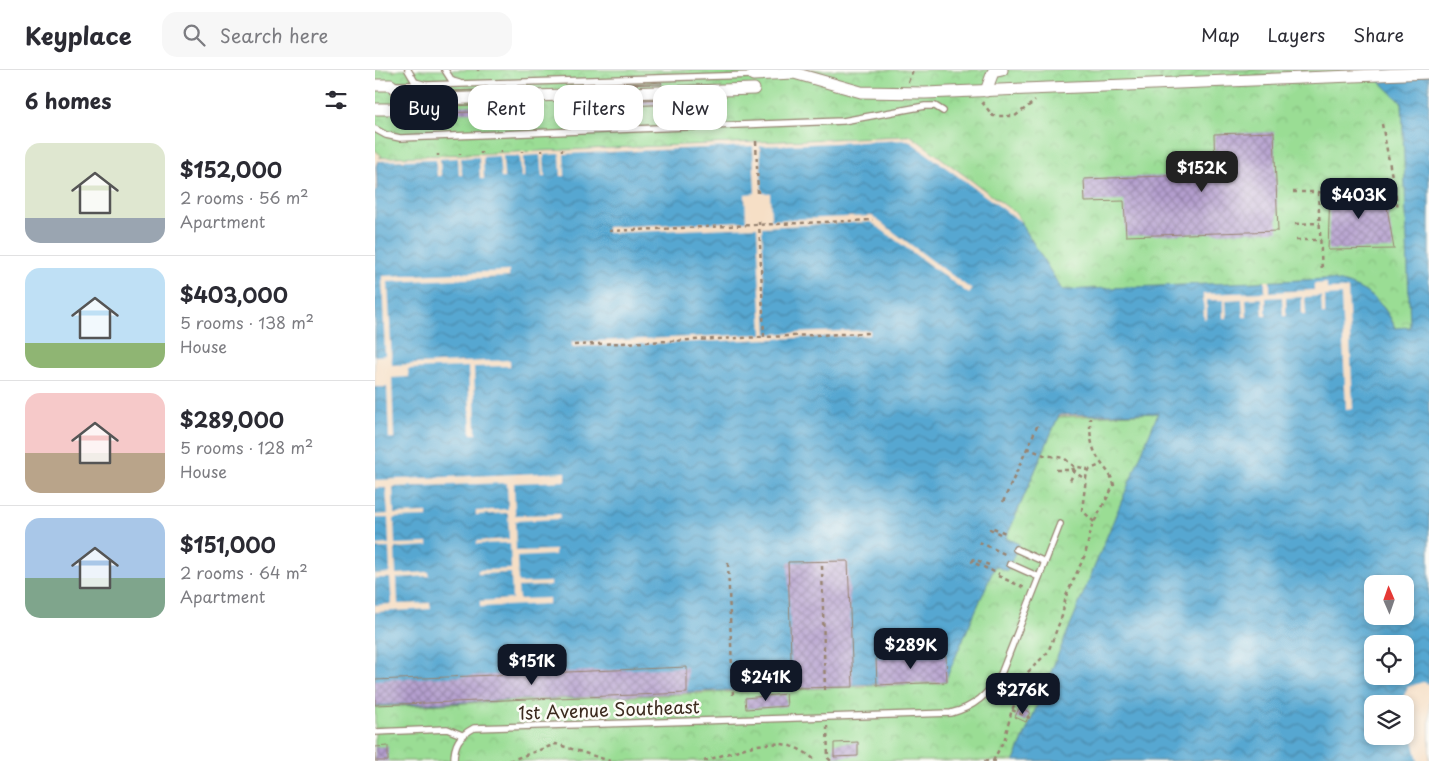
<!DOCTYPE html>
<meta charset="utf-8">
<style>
:root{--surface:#fff;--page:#f7f7f7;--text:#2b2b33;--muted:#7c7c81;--line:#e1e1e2;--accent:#111827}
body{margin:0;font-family:"Playpen Sans",sans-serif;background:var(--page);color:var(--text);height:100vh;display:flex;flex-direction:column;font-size:19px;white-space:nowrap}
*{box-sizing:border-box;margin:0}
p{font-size:16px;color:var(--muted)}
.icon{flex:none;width:28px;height:28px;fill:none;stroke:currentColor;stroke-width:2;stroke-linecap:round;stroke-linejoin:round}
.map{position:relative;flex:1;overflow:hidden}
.sheet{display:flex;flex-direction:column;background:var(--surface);width:375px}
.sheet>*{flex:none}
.guide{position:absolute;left:15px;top:15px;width:475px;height:45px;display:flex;gap:10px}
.needle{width:32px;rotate:358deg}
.fabs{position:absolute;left:989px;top:505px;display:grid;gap:10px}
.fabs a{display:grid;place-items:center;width:50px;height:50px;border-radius:10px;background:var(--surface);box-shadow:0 2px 8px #0003;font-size:25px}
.price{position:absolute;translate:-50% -42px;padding:0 11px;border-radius:10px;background:var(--accent);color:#fff;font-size:16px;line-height:32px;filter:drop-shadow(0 1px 2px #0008)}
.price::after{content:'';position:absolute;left:50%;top:30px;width:15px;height:11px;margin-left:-8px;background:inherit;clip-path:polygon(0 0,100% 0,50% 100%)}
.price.on{background:#222;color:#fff}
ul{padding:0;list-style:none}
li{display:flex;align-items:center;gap:15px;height:125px;padding:0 25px}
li+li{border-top:1px solid var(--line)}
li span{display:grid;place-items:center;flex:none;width:140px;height:100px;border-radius:15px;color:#555}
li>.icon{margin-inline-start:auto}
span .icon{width:60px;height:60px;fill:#fffc;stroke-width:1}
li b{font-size:21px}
h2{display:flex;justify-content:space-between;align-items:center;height:60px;padding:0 25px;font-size:21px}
.chip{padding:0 18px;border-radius:15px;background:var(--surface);box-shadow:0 2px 8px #0003;font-size:18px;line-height:45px}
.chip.on{background:var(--accent);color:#fff}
header{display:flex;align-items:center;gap:30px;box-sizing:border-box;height:70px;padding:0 25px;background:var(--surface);border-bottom:1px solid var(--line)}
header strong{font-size:24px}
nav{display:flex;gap:28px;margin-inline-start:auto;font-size:18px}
.search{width:350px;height:45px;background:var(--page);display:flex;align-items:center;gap:12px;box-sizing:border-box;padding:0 18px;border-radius:15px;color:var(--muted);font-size:19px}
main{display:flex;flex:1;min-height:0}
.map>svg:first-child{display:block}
.park{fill:url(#park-crowns);stroke:#6a8459}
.garden{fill:url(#garden-furrows);stroke:#6a8459}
.water{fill:url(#water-waves);stroke:#496878;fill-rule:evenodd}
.pier{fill:#f6dfc6}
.building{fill:url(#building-cross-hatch)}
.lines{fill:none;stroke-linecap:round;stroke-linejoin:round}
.lane-casing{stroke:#988472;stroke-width:8}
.street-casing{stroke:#988472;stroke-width:13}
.path{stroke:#988472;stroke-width:2.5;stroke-dasharray:4 4;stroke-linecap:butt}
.lane{stroke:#fff;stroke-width:5.5}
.street{stroke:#fff;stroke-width:11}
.labels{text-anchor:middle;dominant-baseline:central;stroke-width:5;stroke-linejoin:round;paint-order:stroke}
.street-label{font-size:18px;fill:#3b2a1e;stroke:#fdfcf7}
</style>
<header>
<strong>Keyplace</strong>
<div class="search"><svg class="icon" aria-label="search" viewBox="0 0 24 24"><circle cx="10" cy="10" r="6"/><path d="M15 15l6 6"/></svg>Search here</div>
<nav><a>Map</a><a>Layers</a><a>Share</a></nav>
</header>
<main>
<section class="sheet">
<h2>6 homes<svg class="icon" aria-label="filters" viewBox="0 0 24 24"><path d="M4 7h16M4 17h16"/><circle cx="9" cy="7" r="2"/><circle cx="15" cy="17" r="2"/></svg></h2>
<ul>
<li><span style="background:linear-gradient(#dfe7d0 75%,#9aa5b1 0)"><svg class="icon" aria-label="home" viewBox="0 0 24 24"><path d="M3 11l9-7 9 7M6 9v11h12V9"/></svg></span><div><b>$152,000</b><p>2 rooms · 56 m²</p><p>Apartment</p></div></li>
<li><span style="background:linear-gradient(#bfe0f5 75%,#8fb573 0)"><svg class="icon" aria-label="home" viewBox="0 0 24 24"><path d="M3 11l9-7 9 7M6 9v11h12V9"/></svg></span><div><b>$403,000</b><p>5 rooms · 138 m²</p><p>House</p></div></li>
<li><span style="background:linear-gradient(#f6c9c9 60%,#b9a48a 0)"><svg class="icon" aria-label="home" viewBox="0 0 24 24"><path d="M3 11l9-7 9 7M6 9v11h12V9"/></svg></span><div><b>$289,000</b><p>5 rooms · 128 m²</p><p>House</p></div></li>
<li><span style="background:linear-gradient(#a9c7e8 60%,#7fa58c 0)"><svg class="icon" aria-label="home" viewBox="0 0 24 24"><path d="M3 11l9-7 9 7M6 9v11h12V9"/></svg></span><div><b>$151,000</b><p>2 rooms · 64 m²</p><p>Apartment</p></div></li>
</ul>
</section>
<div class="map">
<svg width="1054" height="691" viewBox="0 0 1054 691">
<defs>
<pattern id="park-crowns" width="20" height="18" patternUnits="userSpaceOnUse" patternTransform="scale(1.25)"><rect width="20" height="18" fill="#9add94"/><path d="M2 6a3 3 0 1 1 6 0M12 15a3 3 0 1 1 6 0" fill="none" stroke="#86be7f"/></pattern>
<pattern id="garden-furrows" width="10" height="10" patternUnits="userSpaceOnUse" patternTransform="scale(1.25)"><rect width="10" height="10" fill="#9add94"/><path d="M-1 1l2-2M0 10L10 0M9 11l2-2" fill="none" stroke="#86be7f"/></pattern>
<pattern id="water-waves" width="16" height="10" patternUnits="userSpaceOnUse" patternTransform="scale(1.25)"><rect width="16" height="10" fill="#57a7d1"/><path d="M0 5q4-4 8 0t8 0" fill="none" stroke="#4988a9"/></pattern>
<pattern id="building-cross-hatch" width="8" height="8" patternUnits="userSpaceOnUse" patternTransform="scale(1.25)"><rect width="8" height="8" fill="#b39ece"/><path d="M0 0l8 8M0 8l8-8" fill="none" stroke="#9381a7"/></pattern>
</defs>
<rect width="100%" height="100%" fill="#fdfcf7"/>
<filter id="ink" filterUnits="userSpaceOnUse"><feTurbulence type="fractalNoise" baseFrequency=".02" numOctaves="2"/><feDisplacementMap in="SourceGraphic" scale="10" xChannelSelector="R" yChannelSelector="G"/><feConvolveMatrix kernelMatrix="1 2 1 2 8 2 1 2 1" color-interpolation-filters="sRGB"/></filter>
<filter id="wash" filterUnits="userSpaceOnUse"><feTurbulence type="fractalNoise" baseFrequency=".0096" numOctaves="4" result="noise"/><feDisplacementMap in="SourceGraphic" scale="20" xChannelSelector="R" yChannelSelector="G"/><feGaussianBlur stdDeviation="1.12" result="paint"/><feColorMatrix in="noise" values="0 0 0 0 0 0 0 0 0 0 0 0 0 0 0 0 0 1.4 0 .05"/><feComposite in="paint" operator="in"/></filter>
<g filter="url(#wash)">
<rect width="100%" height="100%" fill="#f6dfc6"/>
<g class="park">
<path d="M 0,0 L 18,0 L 18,2 L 24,0 L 1054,0 L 1027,25 L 1036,257 L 1020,258 C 1008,226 983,216 952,209 L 687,221 L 640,143 L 536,66 L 4,88 L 7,86 L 0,80 Z"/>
<path d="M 785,343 L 639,691 L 0,691 L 0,637 L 567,613 L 570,611 L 683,347 Z"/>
</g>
<path class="garden" d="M 788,0 L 930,0 L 931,2 L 786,14 L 786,3 Z"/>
<path class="water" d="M 993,0 L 1054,0 L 1054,691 L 639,691 L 783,343 L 684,345 L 631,468 L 644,474 L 632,501 L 620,496 L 570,611 L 0,636 L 0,121 L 2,119 L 1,96 L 4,88 L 536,66 L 640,143 L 687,220 L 952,209 C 983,214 1008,227 1020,258 L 1035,257 L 1027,33 ZM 998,514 L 1030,514 L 1030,546 L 998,546 ZM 998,574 L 1030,574 L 1030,606 L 998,606 ZM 998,634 L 1030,634 L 1030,666 L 998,666 Z"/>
<g class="pier">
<path d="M 536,66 L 640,143 L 646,152 L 533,70 L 385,76 L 387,123 L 395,123 L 396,150 L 497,146 L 597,220 L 594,224 L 496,152 L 387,157 L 392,264 L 495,260 L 495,265 L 197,277 L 197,272 L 387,264 L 382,157 L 232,163 L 232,157 L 371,151 L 370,124 L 380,123 L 378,76 L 189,84 L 190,106 L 186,106 L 185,84 L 169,85 L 170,107 L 167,107 L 165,85 L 149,86 L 149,107 L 146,107 L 145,86 L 128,86 L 129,108 L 126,108 L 124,86 L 108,87 L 109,109 L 105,109 L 104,87 L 86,88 L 87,105 L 84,105 L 83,88 L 65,89 L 66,106 L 62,106 L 61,89 L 3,91 L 4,88 Z"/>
<path d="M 134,201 L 134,207 L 13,212 L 17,295 L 135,290 L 135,296 L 99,297 L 101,364 L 96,364 L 93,297 L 33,299 L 34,307 L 17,308 L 19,368 L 14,368 L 12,317 L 0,317 L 0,286 L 10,285 L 7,206 Z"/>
<path d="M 890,211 L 895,211 L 895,222 L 939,220 L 939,214 L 952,213 L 952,219 L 973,219 L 978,339 L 971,339 L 966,225 L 950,226 L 950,244 L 947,244 L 946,226 L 930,227 L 931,245 L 927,245 L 927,227 L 911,228 L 911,246 L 908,246 L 907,227 L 891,228 L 891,246 L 888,246 L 887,228 L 871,229 L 872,247 L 868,247 L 867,229 L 851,230 L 852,248 L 848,248 L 848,230 L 832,230 L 832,248 L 829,249 L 828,224 L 890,222 Z"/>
<path d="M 191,402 L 191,411 L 139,413 L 140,445 L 185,444 L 185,449 L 140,451 L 141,481 L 180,480 L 180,485 L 142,487 L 143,513 L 175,512 L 176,516 L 143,517 L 144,529 L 174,528 L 174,534 L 105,537 L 105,531 L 137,529 L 136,503 L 103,504 L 103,500 L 136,499 L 135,473 L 102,474 L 102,471 L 134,469 L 133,443 L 101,445 L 101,441 L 133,439 L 132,413 L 18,417 L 19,444 L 52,443 L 52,447 L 19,448 L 20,474 L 53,473 L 53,476 L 20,478 L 21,504 L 54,502 L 54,506 L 22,508 L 23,534 L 55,533 L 56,539 L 0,542 L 0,535 L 17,534 L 15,508 L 0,508 L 0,504 L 15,503 L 14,478 L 0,478 L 0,475 L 14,474 L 13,448 L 0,448 L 0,445 L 13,444 L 11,418 L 0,418 L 0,410 Z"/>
<path d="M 1048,612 L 1054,614 L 1054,691 L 1043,691 L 1030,634 L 1027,630 L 1033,617 Z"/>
</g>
<g id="blocks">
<g class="building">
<path d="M 286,12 L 287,14 L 193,16 L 274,13 Z"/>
<path d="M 148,18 L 148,19 L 54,22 Z"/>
<path d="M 296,29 L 300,34 L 206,38 L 203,32 Z"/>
<path d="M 158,34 L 162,40 L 68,43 L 64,36 Z"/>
<path d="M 899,62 L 903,161 L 751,166 L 749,131 L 710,132 L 709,109 L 840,104 L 839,64 Z"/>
<path d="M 1009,119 L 1019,179 L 953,180 L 955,120 Z"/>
<path d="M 473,491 L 478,617 L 417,618 L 413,492 Z"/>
<path d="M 571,586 L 572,612 L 502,615 L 501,588 Z"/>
<path d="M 312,597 L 312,623 L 0,635 L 0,610 Z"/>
<path d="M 411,624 L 412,636 L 371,639 L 370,628 Z"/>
<path d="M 644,638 L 655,642 L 651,652 L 640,647 Z"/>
<path d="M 483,672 L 483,686 L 459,687 L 459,673 Z"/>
<path d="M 13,676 L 13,691 L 0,691 L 0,677 Z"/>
</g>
</g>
</g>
<g filter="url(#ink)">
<use href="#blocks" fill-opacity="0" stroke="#988472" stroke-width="1"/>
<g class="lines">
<g class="lane-casing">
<g id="lane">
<path d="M 33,0 L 40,12 L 51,15 L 378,5"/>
<path d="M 70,0 L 77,11 L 84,13"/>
<path d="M 18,15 L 43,15"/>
<path d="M 0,59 L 11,65 L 25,68 L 468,51 L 550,36 L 560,36 L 568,41"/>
<path d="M 641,479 L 670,492"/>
<path d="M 635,494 L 664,507"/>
<path d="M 0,662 L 72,659 L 87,665"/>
<path d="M 79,691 C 79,674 84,666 99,658 L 576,643 C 600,637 613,624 626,604 L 685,454"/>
</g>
</g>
<g class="street-casing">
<g id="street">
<path d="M 378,5 L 419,3 L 486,22 L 550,23 L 1054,3"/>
<path d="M 0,15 L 16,15 L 32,30"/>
<path d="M 611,21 L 618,2 L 627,0"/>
<path d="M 0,39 L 21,39 L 32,30 L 379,19"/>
</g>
</g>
<g class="path">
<path d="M 103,0 L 103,1"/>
<path d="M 533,12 L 538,0"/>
<path d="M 607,32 L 618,46 L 640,46 L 660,31"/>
<path d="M 1007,54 L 1023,138"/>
<path d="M 381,71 L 383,123"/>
<path d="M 187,79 L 187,81"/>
<path d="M 167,80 L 167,82"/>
<path d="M 126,81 L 126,83"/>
<path d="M 147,81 L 147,82"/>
<path d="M 106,82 L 106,84"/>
<path d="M 85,83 L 85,85"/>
<path d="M 63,84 L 63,86"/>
<path d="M 918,122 L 943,122 L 955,124"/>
<path d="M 943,122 L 947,202"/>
<path d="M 384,151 L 389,267 L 493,263"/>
<path d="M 920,154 L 945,153"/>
<path d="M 234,161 L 498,150"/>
<path d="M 921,170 L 946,170"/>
<path d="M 199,275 L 389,267"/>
<path d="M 652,378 L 669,385 L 689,388 L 701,398 L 694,413"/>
<path d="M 681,400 L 696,400 L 710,409"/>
<path d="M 696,400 L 703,397 L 713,399"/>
<path d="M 628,432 L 664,352"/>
<path d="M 719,452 L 707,440 L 712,401 L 727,394"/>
<path d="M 625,464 L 615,459 L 616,457 L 633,464"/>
<path d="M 604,472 L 632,485"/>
<path d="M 353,493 L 358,626"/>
<path d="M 614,495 L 599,489 L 597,492 L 624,504"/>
<path d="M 447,496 L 450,623"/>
<path d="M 623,506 L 650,518"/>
<path d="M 637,640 L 655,648"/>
<path d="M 452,656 L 453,688 L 456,691"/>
<path d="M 134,691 L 181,674 L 235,691"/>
<path d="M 329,691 C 368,680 405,658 441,691"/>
<path d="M 609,691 L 622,691"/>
<path d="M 618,691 L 630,668 L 636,643 L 651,604 L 673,582 L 687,546 L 691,526 L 710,485 L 717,456 L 739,415 C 735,401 729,399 723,388 C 715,375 715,362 715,348"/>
</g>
<use href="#lane" class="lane"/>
<use href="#street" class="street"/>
</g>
</g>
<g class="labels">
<g class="street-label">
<text transform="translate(234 639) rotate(-2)">1st Avenue Southeast</text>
</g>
</g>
</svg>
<div class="fabs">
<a><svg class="needle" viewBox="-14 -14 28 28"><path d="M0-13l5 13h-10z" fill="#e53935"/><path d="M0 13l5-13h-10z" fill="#7c7c81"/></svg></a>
<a><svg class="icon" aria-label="locate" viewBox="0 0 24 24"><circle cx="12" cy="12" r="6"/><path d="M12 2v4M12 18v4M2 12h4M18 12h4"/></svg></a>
<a><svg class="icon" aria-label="layers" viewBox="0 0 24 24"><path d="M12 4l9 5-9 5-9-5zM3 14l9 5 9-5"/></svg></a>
</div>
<b class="price on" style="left:827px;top:123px">$152K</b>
<b class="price" style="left:984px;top:150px">$403K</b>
<b class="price" style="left:536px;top:600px">$289K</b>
<b class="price" style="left:157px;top:616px">$151K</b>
<b class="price" style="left:391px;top:632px">$241K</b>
<b class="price" style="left:648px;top:645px">$276K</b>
<div class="guide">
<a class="chip on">Buy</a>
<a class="chip">Rent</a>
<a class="chip">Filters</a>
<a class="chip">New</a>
</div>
</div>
</main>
